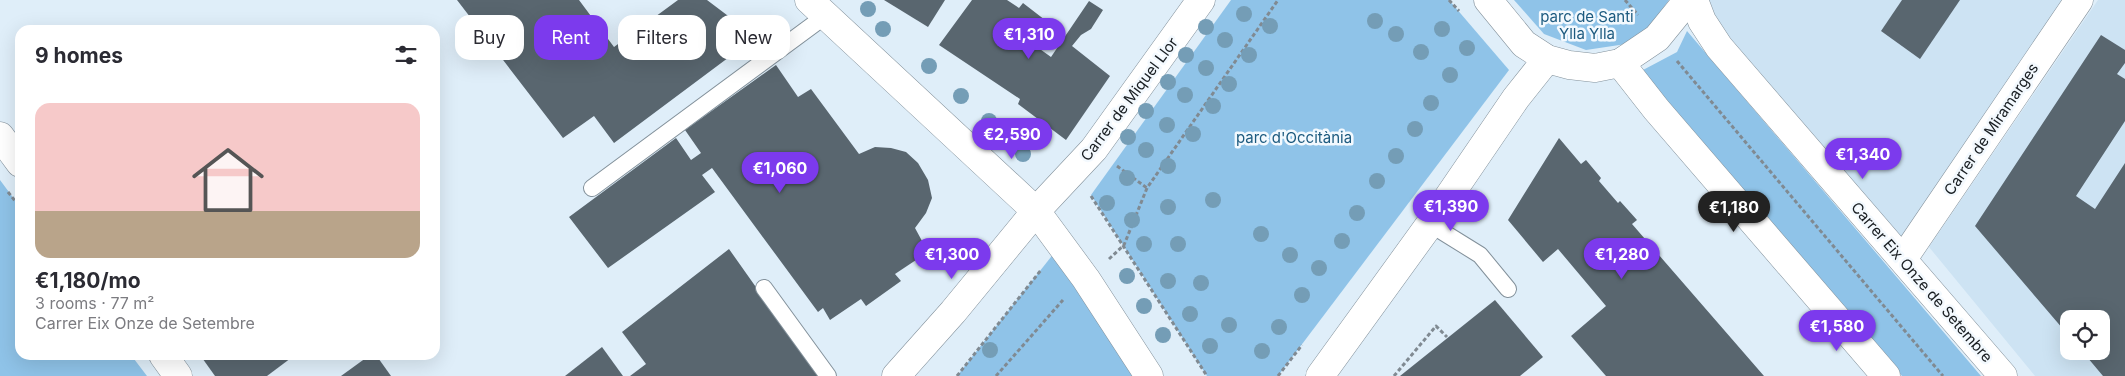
<!DOCTYPE html>
<meta charset="utf-8">
<style>
:root{--surface:#fff;--page:#f7f7f7;--text:#2b2b33;--muted:#7c7c81;--line:#e1e1e2;--accent:#7c3aed}
body{margin:0;font-family:Inter,sans-serif;background:var(--page);color:var(--text);height:100vh;display:flex;flex-direction:column;font-size:19px;white-space:nowrap}
*{box-sizing:border-box;margin:0}
p{font-size:16px;color:var(--muted)}
.icon{flex:none;width:28px;height:28px;fill:none;stroke:currentColor;stroke-width:2;stroke-linecap:round;stroke-linejoin:round}
.map{position:relative;flex:1;overflow:hidden}
.sheet{position:absolute;left:15px;top:25px;width:425px;height:335px;display:flex;flex-direction:column;background:var(--surface);border-radius:15px;box-shadow:0 5px 20px #0002}
.sheet>*{flex:none}
.banner{position:absolute;left:455px;top:15px;width:475px;height:45px;display:flex;gap:10px}
.tools{position:absolute;left:2060px;top:310px;display:grid;gap:10px}
.tools a{display:grid;place-items:center;width:50px;height:50px;border-radius:10px;background:var(--surface);box-shadow:0 5px 20px #0002;font-size:25px}
.price{position:absolute;translate:-50% -42px;padding:0 11px;border-radius:18px;background:var(--accent);color:#fff;font-size:16px;line-height:32px;filter:drop-shadow(0 1px 2px #0008)}
.price::after{content:'';position:absolute;left:50%;top:30px;width:15px;height:11px;margin-left:-8px;background:inherit;clip-path:polygon(0 0,100% 0,50% 100%)}
.price.current{background:#222;color:#fff}
ul{padding:0;list-style:none}
li{display:grid;align-content:center;gap:10px;height:265px;padding:0 20px}
li+li{border-top:1px solid var(--line)}
li span{display:grid;place-items:center;height:155px;border-radius:15px;color:#555}
li>.icon{margin-inline-start:auto}
span .icon{width:90px;height:90px;fill:#fffc;stroke-width:1}
li b{font-size:21px}
h2{display:flex;justify-content:space-between;align-items:center;height:60px;padding:0 20px;font-size:21px}
.tag{padding:0 18px;border-radius:15px;background:var(--surface);box-shadow:0 5px 20px #0002;font-size:18px;line-height:45px}
.tag.current{background:var(--accent);color:#fff}
.map>svg:first-child{display:block}
.built{fill:#cde3f3;fill-rule:evenodd}
.green{fill:#8fc3e8}
.building{fill:#59666f}
.lines{fill:none;stroke-linecap:round;stroke-linejoin:round}
.service-casing{stroke:#83919b;stroke-width:18}
.minor-casing{stroke:#83919b;stroke-width:29}
.tertiary-casing{stroke:#83919b;stroke-width:29}
.path{stroke:#808a92;stroke-width:3;stroke-dasharray:4 2.5;stroke-linecap:butt}
.service{stroke:#fff;stroke-width:16}
.minor{stroke:#fff;stroke-width:28}
.tertiary{stroke:#fff;stroke-width:28}
.tree{fill:#749db6}
.labels{text-anchor:middle;dominant-baseline:central;stroke-width:5;stroke-linejoin:round;paint-order:stroke}
.park-label{font-size:15px;fill:#1c5a7f;stroke:#f3f9fe}
.street-label{font-size:15px;fill:#181d21;stroke:#f3f9fe}
</style>
<div class="map">
<svg width="2125" height="376" viewBox="0 0 2125 376">
<rect width="100%" height="100%" fill="#dfeef9"/>
<g class="built">
<path d="M 1695,0 L 2079,0 L 1903,259 Z"/>
<path d="M 2098,0 L 2125,0 L 2125,376 L 2035,376 L 1929,247 ZM 2069,319 L 2101,319 L 2101,351 L 2069,351 Z"/>
</g>
<g class="green">
<path d="M 1231,0 L 1449,0 L 1509,70 L 1278,376 L 1207,376 L 1091,195 Z"/>
<path d="M 1514,0 L 1669,0 L 1649,28 L 1626,44 L 1586,50 L 1544,34 Z"/>
<path d="M 1687,31 L 1981,376 L 1902,376 L 1666,100 L 1643,70 L 1677,52 Z"/>
<path d="M 0,180 L 20,207 L 20,355 L 131,355 L 147,376 L 0,376 Z"/>
<path d="M 1062,243 L 1149,376 L 957,376 Z"/>
</g>
<g class="building">
<path d="M 457,0 L 579,0 L 614,47 L 678,0 L 707,0 L 756,37 L 614,143 L 594,116 L 563,138 Z"/>
<path d="M 884,0 L 945,0 L 928,27 Z"/>
<path d="M 972,0 L 1007,0 L 1019,8 L 1023,3 L 1045,20 L 1030,42 L 1051,57 L 1089,1 L 1103,10 L 1091,29 L 1081,35 L 1072,46 L 1110,76 L 1066,140 L 1018,104 L 1020,99 L 939,45 Z"/>
<path d="M 1902,0 L 1960,0 L 1920,59 L 1881,31 Z"/>
<path d="M 2101,35 L 2125,50 L 2125,63 L 2117,74 L 2125,79 L 2125,121 L 2076,196 L 2095,209 L 2125,163 L 2125,376 L 2103,376 L 2082,351 L 2101,351 L 2101,319 L 2069,319 L 2069,336 L 1975,226 Z"/>
<path d="M 776,65 L 798,97 L 811,89 L 859,154 L 875,147 L 891,148 L 906,152 L 918,163 L 928,180 L 932,198 L 926,213 L 915,228 L 928,252 L 895,274 L 901,281 L 866,306 L 861,299 L 830,320 L 823,308 L 818,312 L 712,168 L 702,175 L 715,192 L 608,268 L 569,217 L 676,138 L 691,160 L 701,153 L 685,130 Z"/>
<path d="M 1559,138 L 1581,164 L 1586,160 L 1601,178 L 1599,181 L 1618,203 L 1620,201 L 1637,220 L 1632,224 L 1764,376 L 1606,376 L 1571,336 L 1606,306 L 1558,249 L 1543,262 L 1508,220 Z"/>
<path d="M 729,249 L 819,376 L 630,376 L 646,364 L 622,332 Z"/>
<path d="M 1495,300 L 1543,357 L 1520,376 L 1400,376 Z"/>
<path d="M 602,347 L 623,376 L 565,376 Z"/>
<path d="M 200,355 L 295,355 L 267,376 L 215,376 Z"/>
<path d="M 370,355 L 376,355 L 391,376 L 341,376 Z"/>
</g>
<g class="lines">
<g class="service-casing">
<g id="service">
<path d="M 592,188 L 825,16"/>
<path d="M 1430,224 L 1480,255 L 1508,289"/>
<path d="M 764,288 L 828,376"/>
</g>
</g>
<g class="minor-casing">
<g id="minor">
<path d="M 809,0 L 1036,211 L 1086,279 L 1149,376"/>
<path d="M 0,136 L 20,163"/>
<path d="M 1903,259 L 2079,0"/>
<path d="M 163,355 L 178,376"/>
<path d="M 896,376 L 953,312 L 1036,211 L 1094,149 L 1201,0"/>
<path d="M 1320,376 L 1430,224 L 1516,98 L 1547,59"/>
</g>
</g>
<g class="tertiary-casing">
<g id="tertiary">
<path d="M 1488,0 L 1524,44 L 1547,59 L 1569,65 L 1595,68 L 1620,63 L 1657,38 L 1688,0"/>
<path d="M 1694,0 L 1702,21 L 1719,47 L 2003,376"/>
<path d="M 1620,63 L 1656,109 L 1886,376"/>
</g>
</g>
<g class="path">
<path d="M 1449,0 L 1459,11"/>
<path d="M 1625,0 L 1638,15"/>
<path d="M 1677,61 L 1943,376"/>
<path d="M 1117,166 L 1147,188"/>
<path d="M 8,192 L 20,207"/>
<path d="M 1091,196 L 1207,376"/>
<path d="M 1109,259 L 1124,245 L 1147,188 L 1278,0"/>
<path d="M 957,376 L 1041,270"/>
<path d="M 996,376 L 1063,300"/>
<path d="M 1278,376 L 1302,345"/>
<path d="M 1394,376 L 1436,326 L 1447,337"/>
</g>
<use href="#service" class="service"/>
<use href="#minor" class="minor"/>
<use href="#tertiary" class="tertiary"/>
</g>
<g class="tree">
<circle cx="868" cy="9" r="8"/>
<circle cx="1244" cy="14" r="8"/>
<circle cx="1375" cy="21" r="8"/>
<circle cx="1270" cy="26" r="8"/>
<circle cx="1206" cy="27" r="8"/>
<circle cx="883" cy="29" r="8"/>
<circle cx="1442" cy="29" r="8"/>
<circle cx="1396" cy="34" r="8"/>
<circle cx="1225" cy="40" r="8"/>
<circle cx="1467" cy="48" r="8"/>
<circle cx="1421" cy="52" r="8"/>
<circle cx="1186" cy="55" r="8"/>
<circle cx="1249" cy="55" r="8"/>
<circle cx="929" cy="66" r="8"/>
<circle cx="1206" cy="68" r="8"/>
<circle cx="1450" cy="75" r="8"/>
<circle cx="1168" cy="82" r="8"/>
<circle cx="1229" cy="84" r="8"/>
<circle cx="1185" cy="95" r="8"/>
<circle cx="961" cy="96" r="8"/>
<circle cx="1431" cy="103" r="8"/>
<circle cx="1213" cy="106" r="8"/>
<circle cx="1146" cy="111" r="8"/>
<circle cx="989" cy="121" r="8"/>
<circle cx="1167" cy="125" r="8"/>
<circle cx="1415" cy="129" r="8"/>
<circle cx="1193" cy="134" r="8"/>
<circle cx="1128" cy="137" r="8"/>
<circle cx="1146" cy="150" r="8"/>
<circle cx="1023" cy="154" r="8"/>
<circle cx="1396" cy="156" r="8"/>
<circle cx="1168" cy="166" r="8"/>
<circle cx="1127" cy="178" r="8"/>
<circle cx="1377" cy="181" r="8"/>
<circle cx="1213" cy="200" r="8"/>
<circle cx="1107" cy="203" r="8"/>
<circle cx="1168" cy="207" r="8"/>
<circle cx="1357" cy="213" r="8"/>
<circle cx="1132" cy="220" r="8"/>
<circle cx="1261" cy="234" r="8"/>
<circle cx="1342" cy="241" r="8"/>
<circle cx="1144" cy="244" r="8"/>
<circle cx="1178" cy="244" r="8"/>
<circle cx="1290" cy="255" r="8"/>
<circle cx="1319" cy="268" r="8"/>
<circle cx="1127" cy="276" r="8"/>
<circle cx="1168" cy="281" r="8"/>
<circle cx="1201" cy="283" r="8"/>
<circle cx="1302" cy="295" r="8"/>
<circle cx="1144" cy="306" r="8"/>
<circle cx="1190" cy="314" r="8"/>
<circle cx="1229" cy="325" r="8"/>
<circle cx="1279" cy="327" r="8"/>
<circle cx="1163" cy="335" r="8"/>
<circle cx="1210" cy="346" r="8"/>
<circle cx="990" cy="350" r="8"/>
<circle cx="1262" cy="351" r="8"/>
</g>
<g class="labels">
<g class="park-label">
<text x="1587" y="16">parc de Santi<tspan x="1587" dy="17">Ylla Ylla</tspan></text>
<text x="1294" y="137">parc d'Occitània</text>
</g>
<g class="street-label">
<text transform="translate(1129 99) rotate(-53)">Carrer de Miquel Llor</text>
<text transform="translate(1991 129) rotate(-56)">Carrer de Miramarges</text>
<text transform="translate(1922 282) rotate(49)">Carrer Eix Onze de Setembre</text>
</g>
</g>
</svg>
<div class="tools">
<a><svg class="icon" aria-label="locate" viewBox="0 0 24 24"><circle cx="12" cy="12" r="6"/><path d="M12 2v4M12 18v4M2 12h4M18 12h4"/></svg></a>
</div>
<b class="price" style="left:1029px;top:60px">€1,310</b>
<b class="price" style="left:1012px;top:160px">€2,590</b>
<b class="price" style="left:1863px;top:180px">€1,340</b>
<b class="price" style="left:780px;top:194px">€1,060</b>
<b class="price" style="left:1451px;top:232px">€1,390</b>
<b class="price current" style="left:1734px;top:233px">€1,180</b>
<b class="price" style="left:952px;top:280px">€1,300</b>
<b class="price" style="left:1622px;top:280px">€1,280</b>
<b class="price" style="left:1837px;top:352px">€1,580</b>
<div class="banner">
<a class="tag">Buy</a>
<a class="tag current">Rent</a>
<a class="tag">Filters</a>
<a class="tag">New</a>
</div>
<section class="sheet">
<h2>9 homes<svg class="icon" aria-label="filters" viewBox="0 0 24 24"><path d="M4 7h16M4 17h16"/><circle cx="9" cy="7" r="2"/><circle cx="15" cy="17" r="2"/></svg></h2>
<ul>
<li><span style="background:linear-gradient(#f6c9c9 70%,#b9a48a 0)"><svg class="icon" aria-label="home" viewBox="0 0 24 24"><path d="M3 11l9-7 9 7M6 9v11h12V9"/></svg></span><div><b>€1,180/mo</b><p>3 rooms · 77 m²</p><p>Carrer Eix Onze de Setembre</p></div></li>
</ul>
</section>
</div>
